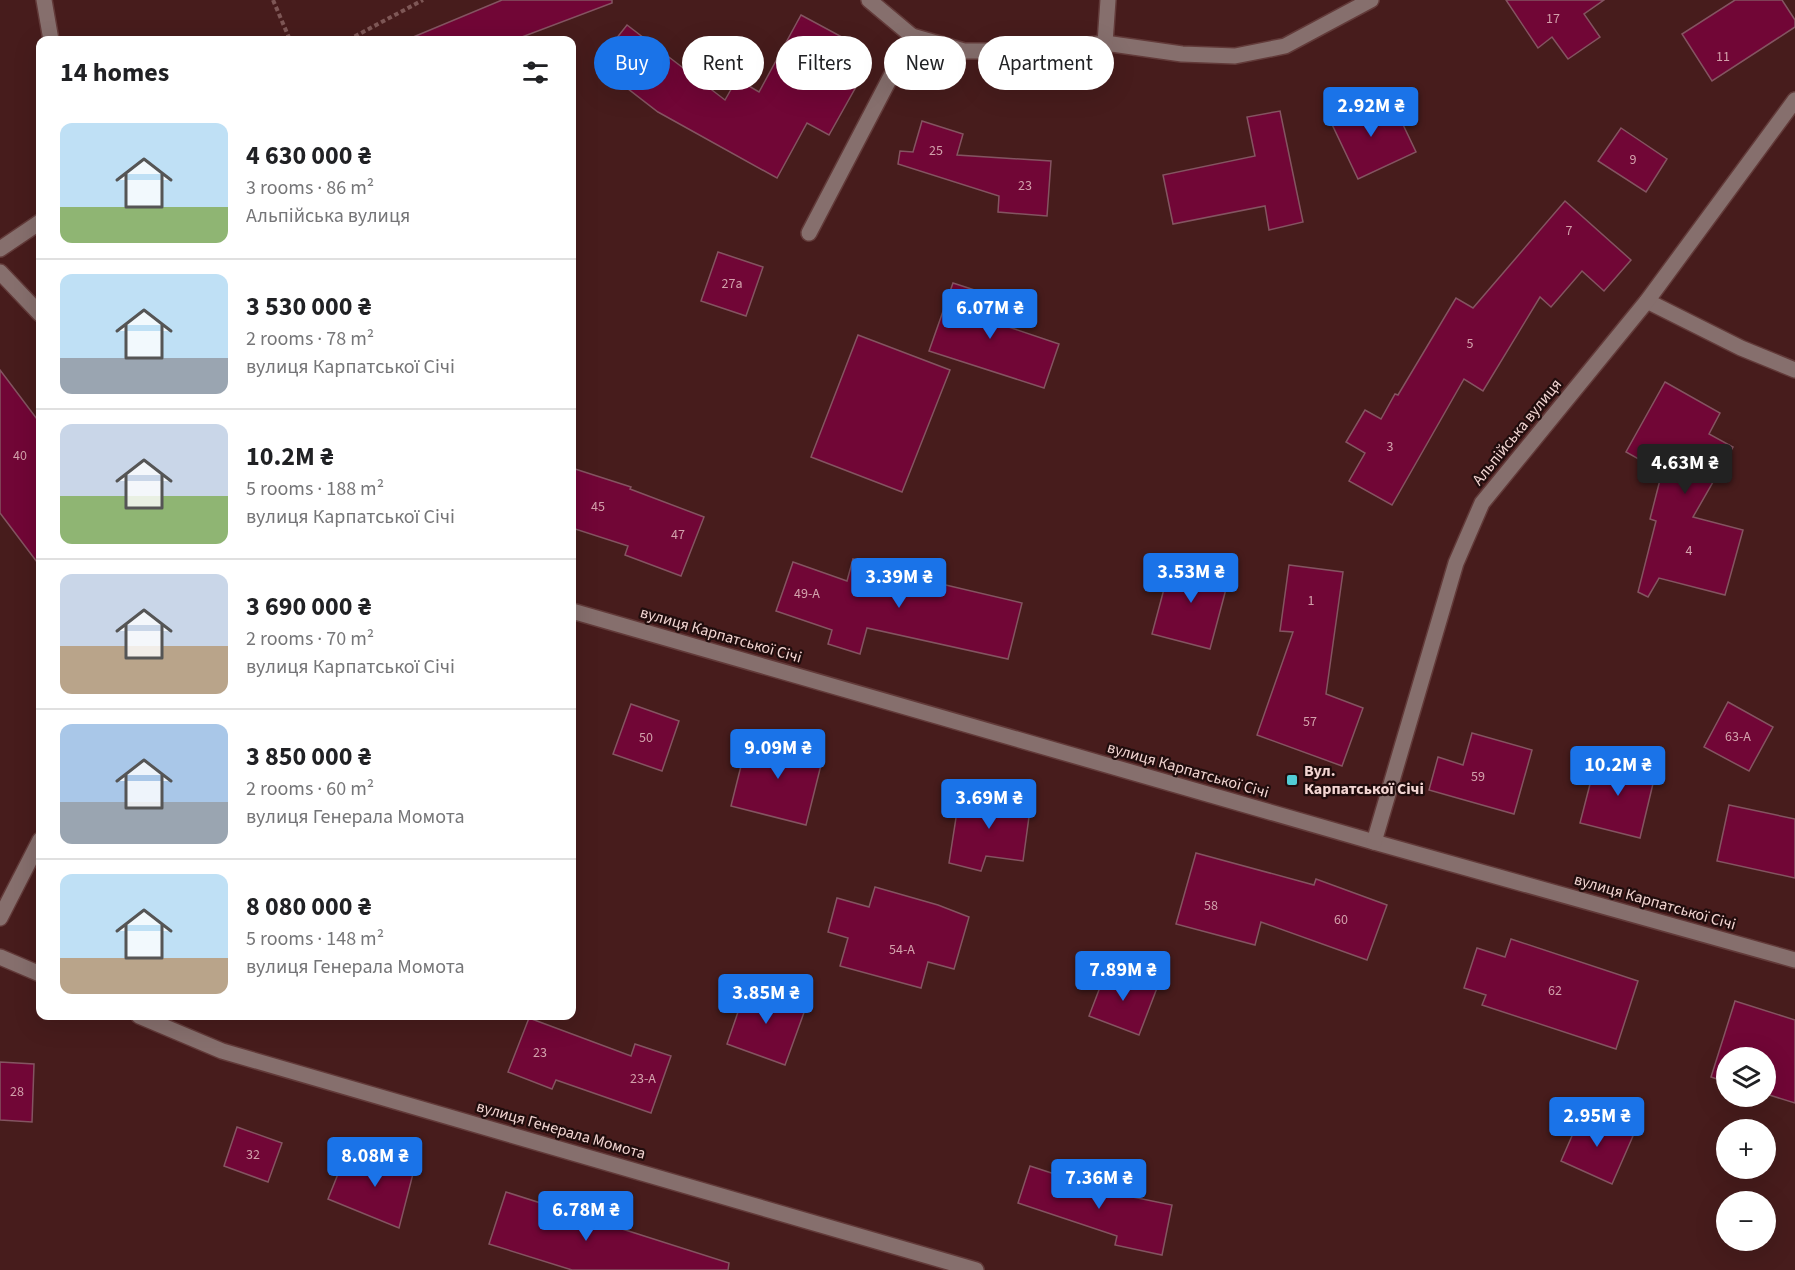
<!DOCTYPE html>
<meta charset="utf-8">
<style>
:root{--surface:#fff;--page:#f6f6f6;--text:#202124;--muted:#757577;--line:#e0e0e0;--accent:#1a73e8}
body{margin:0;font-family:"Source Sans 3",sans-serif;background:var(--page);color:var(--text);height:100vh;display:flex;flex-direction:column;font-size:22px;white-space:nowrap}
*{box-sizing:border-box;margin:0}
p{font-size:20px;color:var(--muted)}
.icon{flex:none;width:33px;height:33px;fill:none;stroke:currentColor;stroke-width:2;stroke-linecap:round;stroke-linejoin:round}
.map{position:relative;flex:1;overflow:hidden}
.drawer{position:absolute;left:36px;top:36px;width:540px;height:984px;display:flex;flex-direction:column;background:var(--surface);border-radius:12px;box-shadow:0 6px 24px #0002}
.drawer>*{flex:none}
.guide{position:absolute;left:594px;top:36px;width:570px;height:54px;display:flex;gap:12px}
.fabs{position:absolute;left:1716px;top:1047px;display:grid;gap:12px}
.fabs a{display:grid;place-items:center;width:60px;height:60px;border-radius:50%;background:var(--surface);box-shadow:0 6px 24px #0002;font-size:30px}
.price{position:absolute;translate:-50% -51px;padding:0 14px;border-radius:6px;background:var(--accent);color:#fff;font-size:20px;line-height:39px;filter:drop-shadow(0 2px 3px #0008)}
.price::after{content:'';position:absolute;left:50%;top:36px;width:18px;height:14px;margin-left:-9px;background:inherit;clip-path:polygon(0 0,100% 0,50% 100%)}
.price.on{background:#222;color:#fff}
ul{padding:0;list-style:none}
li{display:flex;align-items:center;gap:18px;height:150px;padding:0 24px}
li+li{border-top:2px solid var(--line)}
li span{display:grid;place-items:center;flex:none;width:168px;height:120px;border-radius:12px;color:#555}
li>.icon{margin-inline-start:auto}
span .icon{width:72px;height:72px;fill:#fffc;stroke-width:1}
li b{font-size:26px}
h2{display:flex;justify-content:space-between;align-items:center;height:72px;padding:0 24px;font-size:26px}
.pill{padding:0 21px;border-radius:27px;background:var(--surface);box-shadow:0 6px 24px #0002;font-size:21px;line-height:54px}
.pill.on{background:var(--accent);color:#fff}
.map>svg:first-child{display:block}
.building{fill:#710636;stroke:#845461;stroke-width:1.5}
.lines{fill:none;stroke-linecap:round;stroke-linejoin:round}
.minor-casing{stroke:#623a39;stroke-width:18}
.path{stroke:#7e5756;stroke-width:4;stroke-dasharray:4.5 3;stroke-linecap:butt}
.minor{stroke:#866f6d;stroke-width:15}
.poi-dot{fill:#52ccd5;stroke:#210d0d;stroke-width:2}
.labels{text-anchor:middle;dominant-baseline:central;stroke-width:4.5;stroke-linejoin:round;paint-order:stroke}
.number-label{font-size:14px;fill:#d2a1ab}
.street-label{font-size:16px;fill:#f2d5d2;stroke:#210d0d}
.poi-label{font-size:16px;font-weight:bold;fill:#f2d5d2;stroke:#210d0d;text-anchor:start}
</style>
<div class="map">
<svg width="1795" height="1270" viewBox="0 0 1795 1270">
<rect width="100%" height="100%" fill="#471c1c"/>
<g class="building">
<path d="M 502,0 L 612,0 L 612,3 L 514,40 L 406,40 Z"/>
<path d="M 1506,0 L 1604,0 L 1584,14 L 1600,37 L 1568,59 L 1552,37 L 1538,48 Z"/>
<path d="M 1735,0 L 1782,0 L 1795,20 L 1795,27 L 1712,81 L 1682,34 Z"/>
<path d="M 801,15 L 855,44 L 838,74 L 857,85 L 829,135 L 807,123 L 777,178 L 658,112 L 596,64 L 627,25 L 725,100 L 737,79 L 759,92 Z"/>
<path d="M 1374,98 L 1384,119 L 1397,112 L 1416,152 L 1358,179 L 1329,118 Z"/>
<path d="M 1280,111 L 1303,222 L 1269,230 L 1265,206 L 1173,224 L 1163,175 L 1255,156 L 1247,117 Z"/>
<path d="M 922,121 L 963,134 L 957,155 L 1051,161 L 1047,216 L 998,212 L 999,196 L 898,164 L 900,151 L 913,152 Z"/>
<path d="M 1621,128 L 1667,159 L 1646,192 L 1598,161 Z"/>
<path d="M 1565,201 L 1631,260 L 1604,291 L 1582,271 L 1551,307 L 1540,297 L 1483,391 L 1464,379 L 1392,505 L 1349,481 L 1365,453 L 1346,442 L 1365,410 L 1381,419 L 1395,394 L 1398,395 L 1456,298 L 1473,308 Z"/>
<path d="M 718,252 L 763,267 L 746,316 L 701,301 Z"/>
<path d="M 953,283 L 993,296 L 985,319 L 1059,344 L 1044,388 L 929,351 Z"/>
<path d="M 858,335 L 950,370 L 902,492 L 811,457 Z"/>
<path d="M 0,370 L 40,423 L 40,566 L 0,513 Z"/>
<path d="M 1665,382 L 1720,413 L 1709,434 L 1733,447 L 1693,517 L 1743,530 L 1725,595 L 1659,578 L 1648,597 L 1638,592 L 1656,521 L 1650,519 L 1662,472 L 1626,452 Z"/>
<path d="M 572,468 L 631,487 L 630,489 L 704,517 L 681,576 L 625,555 L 628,546 L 572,528 Z"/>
<path d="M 853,559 L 916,578 L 1022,603 L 1008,659 L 867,628 L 860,654 L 828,644 L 832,630 L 776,611 L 793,562 L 847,581 Z"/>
<path d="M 1172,559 L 1230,574 L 1210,649 L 1152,634 Z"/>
<path d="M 1289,565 L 1343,572 L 1326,694 L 1363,708 L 1342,766 L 1257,735 L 1293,632 L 1280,631 Z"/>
<path d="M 1728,702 L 1773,727 L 1749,771 L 1704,747 Z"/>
<path d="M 631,704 L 679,721 L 662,771 L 613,754 Z"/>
<path d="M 1472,733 L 1532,750 L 1514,814 L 1429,790 L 1438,757 L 1463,765 Z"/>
<path d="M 749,734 L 824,753 L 806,825 L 731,806 Z"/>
<path d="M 1597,757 L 1656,771 L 1640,838 L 1580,823 Z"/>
<path d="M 960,792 L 1031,802 L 1023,861 L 986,856 L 981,871 L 949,863 Z"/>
<path d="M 1729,805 L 1795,819 L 1795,878 L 1717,861 Z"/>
<path d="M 1196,853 L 1314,885 L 1316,879 L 1387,905 L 1367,960 L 1261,922 L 1255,945 L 1176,924 Z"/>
<path d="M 875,887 L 938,905 L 969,917 L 954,969 L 928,962 L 921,988 L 840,966 L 848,938 L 828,932 L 837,898 L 869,907 Z"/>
<path d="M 1511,939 L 1638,981 L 1616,1049 L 1482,1005 L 1486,995 L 1464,988 L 1477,948 L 1505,957 Z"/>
<path d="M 1107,969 L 1157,988 L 1139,1035 L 1089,1016 Z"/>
<path d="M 747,986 L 806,1007 L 785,1065 L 727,1044 Z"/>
<path d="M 1735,1001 L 1795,1020 L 1795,1103 L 1766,1094 L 1766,1058 L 1726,1058 L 1726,1082 L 1711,1077 Z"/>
<path d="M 529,1018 L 631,1056 L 635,1044 L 671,1056 L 651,1113 L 556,1080 L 552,1089 L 508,1072 Z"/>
<path d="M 0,1062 L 34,1064 L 32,1122 L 0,1120 Z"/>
<path d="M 1582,1113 L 1633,1136 L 1612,1184 L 1561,1161 Z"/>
<path d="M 237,1127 L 282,1143 L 268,1182 L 224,1166 Z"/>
<path d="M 382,1152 L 415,1166 L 399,1228 L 328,1199 L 344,1159 L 374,1171 Z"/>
<path d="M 1030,1166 L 1113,1193 L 1172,1205 L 1162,1255 L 1115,1245 L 1117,1236 L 1018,1203 Z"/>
<path d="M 506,1192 L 729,1263 L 728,1270 L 572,1270 L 489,1244 Z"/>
</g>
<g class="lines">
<g class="minor-casing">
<g id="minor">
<path d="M 44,0 L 51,40"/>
<path d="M 869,0 L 912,36 L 964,51 L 1041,51 L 1105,43 L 1182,54 L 1235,56 L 1285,46 L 1371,0"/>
<path d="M 1105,43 L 1108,0"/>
<path d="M 809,233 L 912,36"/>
<path d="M 0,249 L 40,222"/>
<path d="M 0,272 L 40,314"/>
<path d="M 1647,301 L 1741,348 L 1795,370"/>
<path d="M 572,611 L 1374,842 L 1795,960"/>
<path d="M 1374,842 L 1456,563 L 1482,503 L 1647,301 L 1795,100"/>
<path d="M 0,918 L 40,840"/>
<path d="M 0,957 L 40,974"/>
<path d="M 139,1016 L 222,1051 L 976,1270"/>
</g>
</g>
<g class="path">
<path d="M 273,0 L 290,40"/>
<path d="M 348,40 L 423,0"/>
</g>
<use href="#minor" class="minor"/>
</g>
<rect class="poi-dot" x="1286" y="774" width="12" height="12" rx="3"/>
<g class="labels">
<g class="number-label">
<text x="1553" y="19">17</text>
<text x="1723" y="57">11</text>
<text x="936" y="151">25</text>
<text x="1633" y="160">9</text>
<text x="1025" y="186">23</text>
<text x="1569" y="231">7</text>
<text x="732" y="284">27а</text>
<text x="1470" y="344">5</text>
<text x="1390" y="447">3</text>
<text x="20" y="456">40</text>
<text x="598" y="507">45</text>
<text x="678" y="535">47</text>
<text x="1689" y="551">4</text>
<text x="807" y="594">49-А</text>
<text x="1311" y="601">1</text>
<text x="1310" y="722">57</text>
<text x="1738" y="737">63-А</text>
<text x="646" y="738">50</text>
<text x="1478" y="777">59</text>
<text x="1211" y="906">58</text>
<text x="1341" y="920">60</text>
<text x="902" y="950">54-А</text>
<text x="1555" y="991">62</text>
<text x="540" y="1053">23</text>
<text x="643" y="1079">23-А</text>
<text x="17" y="1092">28</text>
<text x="253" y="1155">32</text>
</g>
<g class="street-label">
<text transform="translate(1517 432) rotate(-51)">Альпійська вулиця</text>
<text transform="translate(721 635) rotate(16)">вулиця Карпатської Січі</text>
<text transform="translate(1188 770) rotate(16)">вулиця Карпатської Січі</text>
<text transform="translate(1655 902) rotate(16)">вулиця Карпатської Січі</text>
<text transform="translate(561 1130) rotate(16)">вулиця Генерала Момота</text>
</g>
<g class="poi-label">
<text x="1304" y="771">Вул.<tspan x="1304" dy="18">Карпатської Січі</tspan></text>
</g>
</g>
</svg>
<div class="fabs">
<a><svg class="icon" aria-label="layers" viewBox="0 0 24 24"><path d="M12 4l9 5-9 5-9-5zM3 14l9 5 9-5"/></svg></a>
<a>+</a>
<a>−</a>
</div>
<b class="price" style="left:1371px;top:138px">2.92M ₴</b>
<b class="price" style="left:990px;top:340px">6.07M ₴</b>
<b class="price on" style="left:1685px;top:495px">4.63M ₴</b>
<b class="price" style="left:1191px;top:604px">3.53M ₴</b>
<b class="price" style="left:899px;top:609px">3.39M ₴</b>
<b class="price" style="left:778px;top:780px">9.09M ₴</b>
<b class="price" style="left:1618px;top:797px">10.2M ₴</b>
<b class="price" style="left:989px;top:830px">3.69M ₴</b>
<b class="price" style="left:1123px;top:1002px">7.89M ₴</b>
<b class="price" style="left:766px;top:1025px">3.85M ₴</b>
<b class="price" style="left:1597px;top:1148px">2.95M ₴</b>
<b class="price" style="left:375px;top:1188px">8.08M ₴</b>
<b class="price" style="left:1099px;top:1210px">7.36M ₴</b>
<b class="price" style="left:586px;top:1242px">6.78M ₴</b>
<div class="guide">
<a class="pill on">Buy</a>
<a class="pill">Rent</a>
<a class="pill">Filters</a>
<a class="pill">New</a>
<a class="pill">Apartment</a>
</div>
<section class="drawer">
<h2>14 homes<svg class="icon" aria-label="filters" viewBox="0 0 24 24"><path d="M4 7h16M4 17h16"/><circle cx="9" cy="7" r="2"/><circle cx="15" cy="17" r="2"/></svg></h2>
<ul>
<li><span style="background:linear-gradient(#bfe0f5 70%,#8fb573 0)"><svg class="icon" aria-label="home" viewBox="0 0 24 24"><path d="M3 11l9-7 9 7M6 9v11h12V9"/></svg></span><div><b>4 630 000 ₴</b><p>3 rooms · 86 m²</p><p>Альпійська вулиця</p></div></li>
<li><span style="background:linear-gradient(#bfe0f5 70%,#9aa5b1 0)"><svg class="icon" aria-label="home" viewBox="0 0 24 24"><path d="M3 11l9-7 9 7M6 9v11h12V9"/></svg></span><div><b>3 530 000 ₴</b><p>2 rooms · 78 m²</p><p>вулиця Карпатської Січі</p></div></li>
<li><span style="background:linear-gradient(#c9d6e8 60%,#8fb573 0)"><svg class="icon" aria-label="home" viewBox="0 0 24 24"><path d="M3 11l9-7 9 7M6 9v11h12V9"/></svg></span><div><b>10.2M ₴</b><p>5 rooms · 188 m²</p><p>вулиця Карпатської Січі</p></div></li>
<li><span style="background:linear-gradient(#c9d6e8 60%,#b9a48a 0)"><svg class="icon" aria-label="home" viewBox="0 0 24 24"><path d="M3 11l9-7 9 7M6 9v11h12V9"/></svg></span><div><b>3 690 000 ₴</b><p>2 rooms · 70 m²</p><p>вулиця Карпатської Січі</p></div></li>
<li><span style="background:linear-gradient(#a9c7e8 65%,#9aa5b1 0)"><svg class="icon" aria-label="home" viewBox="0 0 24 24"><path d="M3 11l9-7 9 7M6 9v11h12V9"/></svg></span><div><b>3 850 000 ₴</b><p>2 rooms · 60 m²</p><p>вулиця Генерала Момота</p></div></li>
<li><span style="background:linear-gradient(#bfe0f5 70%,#b9a48a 0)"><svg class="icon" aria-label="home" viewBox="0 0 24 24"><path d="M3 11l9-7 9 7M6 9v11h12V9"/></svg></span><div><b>8 080 000 ₴</b><p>5 rooms · 148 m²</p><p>вулиця Генерала Момота</p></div></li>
</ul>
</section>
</div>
